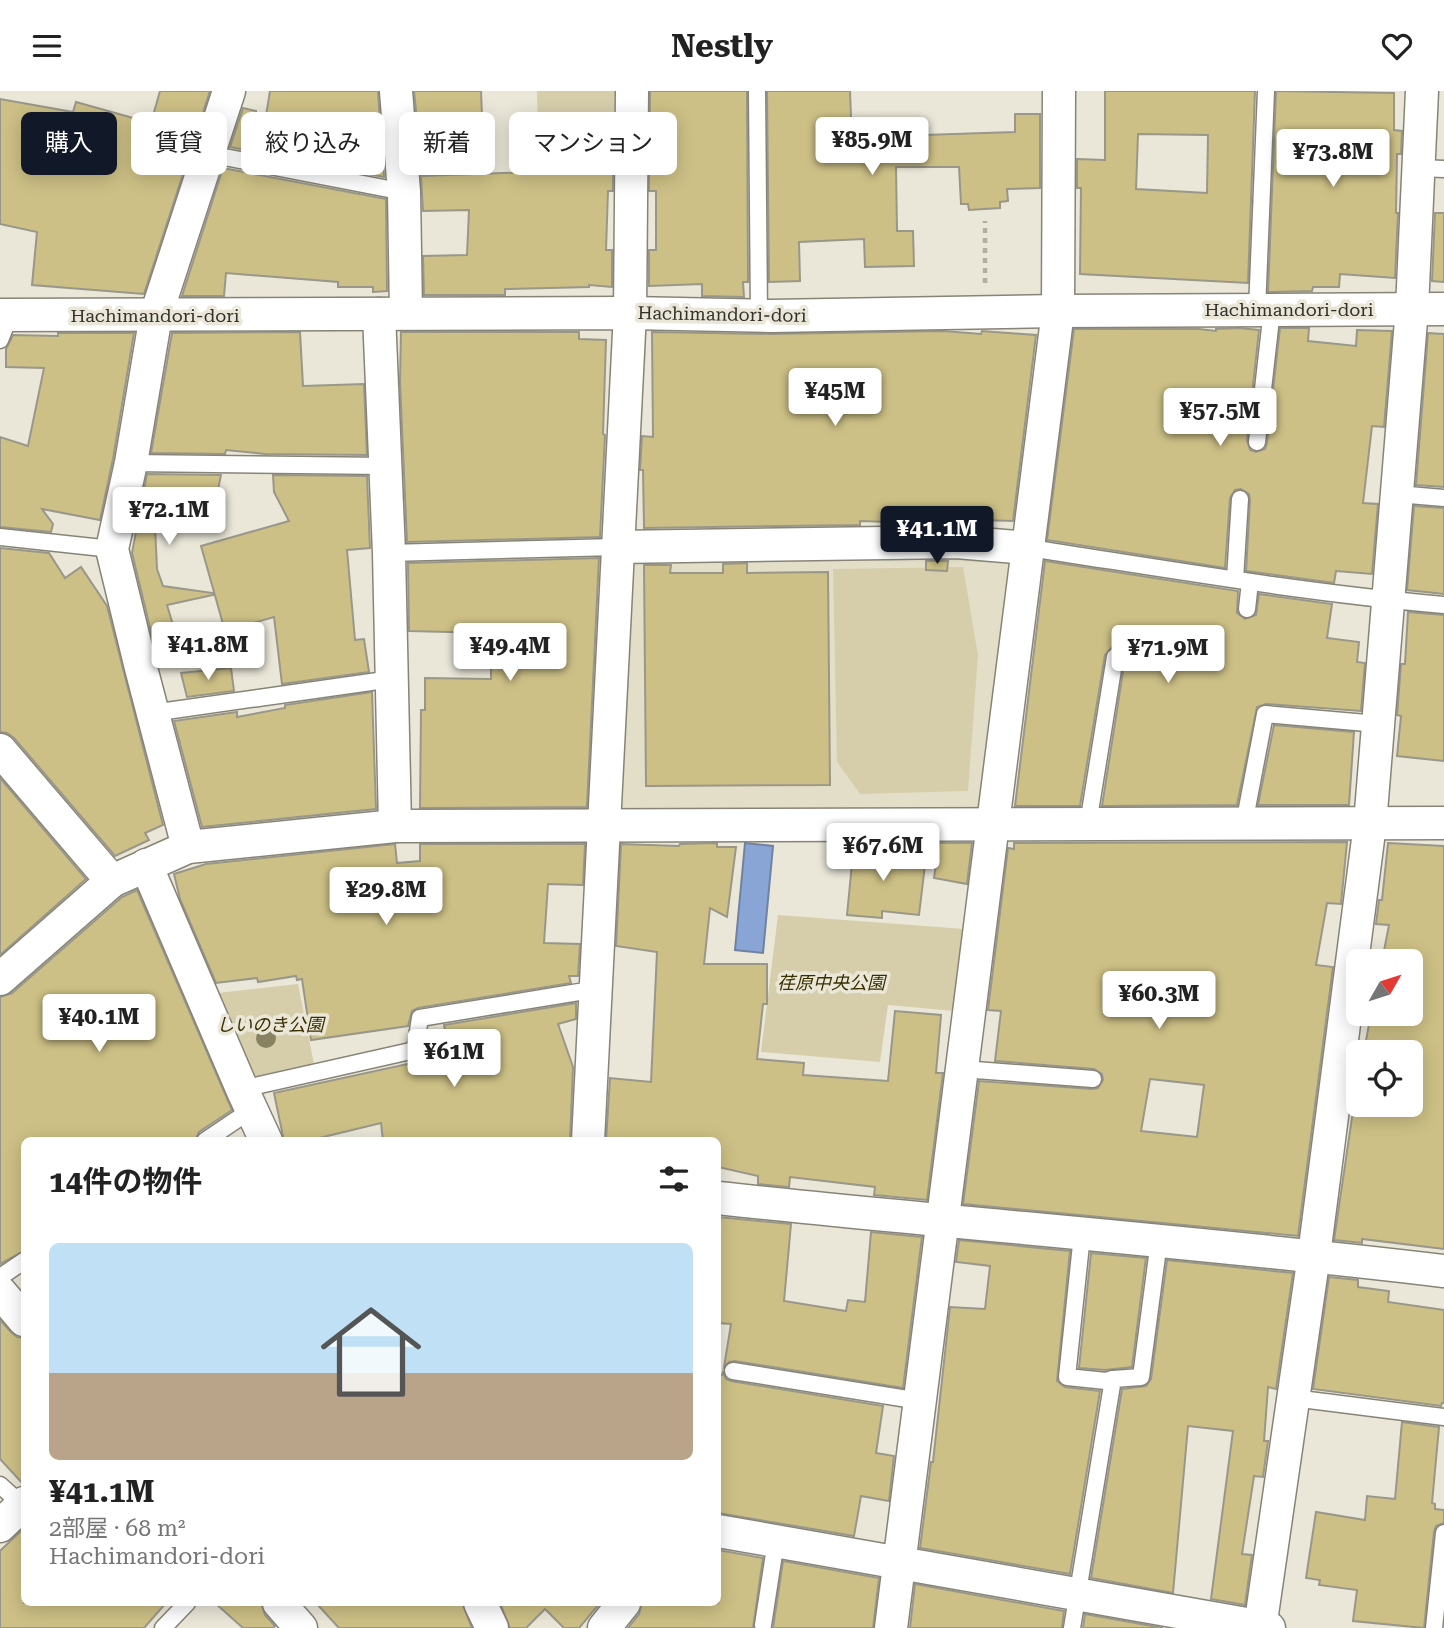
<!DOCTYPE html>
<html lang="ja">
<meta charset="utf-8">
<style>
:root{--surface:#fff;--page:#f6f6f6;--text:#222;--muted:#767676;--line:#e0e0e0;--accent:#111827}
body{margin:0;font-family:"Roboto Serif","Noto Sans JP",serif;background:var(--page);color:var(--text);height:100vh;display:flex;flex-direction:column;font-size:26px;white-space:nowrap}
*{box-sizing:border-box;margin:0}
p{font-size:23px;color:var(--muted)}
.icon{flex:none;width:38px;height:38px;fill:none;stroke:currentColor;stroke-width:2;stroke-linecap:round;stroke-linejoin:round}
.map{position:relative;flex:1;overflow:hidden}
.side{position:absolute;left:21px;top:1046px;width:700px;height:469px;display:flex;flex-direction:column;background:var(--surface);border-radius:10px;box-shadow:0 4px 18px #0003}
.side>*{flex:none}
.banner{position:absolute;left:21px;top:21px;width:700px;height:63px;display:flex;gap:14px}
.needle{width:46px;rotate:51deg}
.controls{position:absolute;left:1346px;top:858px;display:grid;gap:14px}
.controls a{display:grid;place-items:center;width:77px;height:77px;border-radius:10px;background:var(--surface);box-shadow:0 4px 18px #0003;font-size:35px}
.price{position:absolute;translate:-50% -60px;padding:0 16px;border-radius:7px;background:#fff;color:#222;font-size:23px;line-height:46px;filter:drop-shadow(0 2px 4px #0008)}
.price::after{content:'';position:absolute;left:50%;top:42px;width:21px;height:16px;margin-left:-10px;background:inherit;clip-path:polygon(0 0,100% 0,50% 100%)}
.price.selected{background:var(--accent);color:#fff}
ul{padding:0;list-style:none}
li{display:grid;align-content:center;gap:14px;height:371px;padding:0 28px}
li+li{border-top:2px solid var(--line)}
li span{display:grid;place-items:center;height:217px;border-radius:10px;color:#555}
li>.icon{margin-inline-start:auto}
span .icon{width:126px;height:126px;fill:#fffc;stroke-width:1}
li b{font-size:30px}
h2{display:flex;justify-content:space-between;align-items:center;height:84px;padding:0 28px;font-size:30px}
.chip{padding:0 24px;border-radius:10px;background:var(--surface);box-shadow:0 4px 18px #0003;font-size:24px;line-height:63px}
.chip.selected{background:var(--accent);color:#fff}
header{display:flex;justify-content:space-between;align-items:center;height:91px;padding:0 28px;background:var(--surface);font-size:32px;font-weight:700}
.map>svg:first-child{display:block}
.built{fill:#e3dec8}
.green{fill:#d6ceab}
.water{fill:#89a5d5;stroke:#6f82a2;stroke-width:2}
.building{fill:#cdc086;stroke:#999789;stroke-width:2;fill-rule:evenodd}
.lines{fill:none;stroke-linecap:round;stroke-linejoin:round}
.service-casing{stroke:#878477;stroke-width:19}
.minor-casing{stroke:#878477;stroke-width:35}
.path{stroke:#b1aea3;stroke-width:4.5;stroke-dasharray:5 5;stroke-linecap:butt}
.service{stroke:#fff;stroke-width:16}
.minor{stroke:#fff;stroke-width:32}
.tree{fill:#898262}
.labels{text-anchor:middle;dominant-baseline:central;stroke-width:7;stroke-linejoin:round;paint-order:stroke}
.street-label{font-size:18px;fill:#32312b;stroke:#eae7d9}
.park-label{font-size:18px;font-style:italic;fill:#393000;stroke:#eae7d9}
</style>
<header><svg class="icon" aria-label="menu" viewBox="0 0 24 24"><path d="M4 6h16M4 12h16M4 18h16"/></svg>Nestly<svg class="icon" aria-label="heart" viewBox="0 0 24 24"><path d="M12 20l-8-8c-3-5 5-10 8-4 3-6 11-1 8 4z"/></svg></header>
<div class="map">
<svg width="1444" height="1537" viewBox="0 0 1444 1537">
<rect width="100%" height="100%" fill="#eae7d9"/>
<path class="built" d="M 1009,462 L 1021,471 L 985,715 L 969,722 L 629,725 L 618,713 L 633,472 L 642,464 Z"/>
<g class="green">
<path d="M 537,0 L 617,0 L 617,59 L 538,56 Z"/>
<path d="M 963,476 L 978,564 L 968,700 L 860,703 L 837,671 L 833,478 Z"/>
<path d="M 778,824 L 965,838 L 954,920 L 888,914 L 880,971 L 761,961 Z"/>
<path d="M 298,893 L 315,978 L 256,991 L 218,902 Z"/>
</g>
<path class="water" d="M 745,752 L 773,755 L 763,862 L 735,859 Z"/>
<g class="building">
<path d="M 160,0 L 210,0 L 144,203 L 32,194 L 37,141 L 0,133 L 0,8 L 73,21 L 76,11 L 151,32 Z"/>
<path d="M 270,0 L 378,0 L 380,31 L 264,37 Z"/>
<path d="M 414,0 L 481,0 L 482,25 L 417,29 Z"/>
<path d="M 650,0 L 747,0 L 748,191 L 743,191 L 744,206 L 702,205 L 702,193 L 649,195 L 649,159 L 656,159 L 656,100 L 649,100 Z"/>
<path d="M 767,0 L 850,0 L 852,51 L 900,51 L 900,41 L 924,40 L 924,44 L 1015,41 L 1015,23 L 1040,23 L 1040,97 L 1007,98 L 1008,110 L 1000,111 L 1000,117 L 969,119 L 968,113 L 961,113 L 959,76 L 896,76 L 897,140 L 913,140 L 914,175 L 865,176 L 864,148 L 799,151 L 800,190 L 769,191 Z"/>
<path d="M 1105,0 L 1255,0 L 1248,192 L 1080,183 L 1081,97 L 1077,97 L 1077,68 L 1105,69 ZM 1138,43 L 1208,44 L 1207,102 L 1136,98 Z"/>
<path d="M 1276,0 L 1394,2 L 1394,39 L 1402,40 L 1401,63 L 1397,63 L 1396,122 L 1398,122 L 1395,187 L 1340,183 L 1339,196 L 1313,196 L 1312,200 L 1268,201 Z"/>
<path d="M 243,17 L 256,20 L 255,36 L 383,68 L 384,86 L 230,56 Z"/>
<path d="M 592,61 L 613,61 L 613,100 L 608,100 L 606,159 L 612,159 L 612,196 L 589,194 L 589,196 L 505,198 L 505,204 L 424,204 L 423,165 L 467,164 L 469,119 L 423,120 L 421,85 L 563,80 L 564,67 L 592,68 Z"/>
<path d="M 223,77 L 386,108 L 387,200 L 373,201 L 373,196 L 338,196 L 338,191 L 226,182 L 224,205 L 182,205 Z"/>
<path d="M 1435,122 L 1444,122 L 1444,191 L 1432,190 Z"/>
<path d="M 1239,237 L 1259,239 L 1247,350 L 1250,359 L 1256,361 L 1265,358 L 1267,352 L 1280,237 L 1309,237 L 1308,250 L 1356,255 L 1357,239 L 1392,240 L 1384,336 L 1372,335 L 1363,412 L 1378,413 L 1372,483 L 1336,480 L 1334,492 L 1246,480 L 1250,409 L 1249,403 L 1241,398 L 1235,399 L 1230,407 L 1225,477 L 1047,449 L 1074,238 L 1199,238 L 1216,240 L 1216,238 Z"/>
<path d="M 943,240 L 981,243 L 982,240 L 1036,244 L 1013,430 L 980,429 L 980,434 L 860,430 L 860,434 L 644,437 L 643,379 L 640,379 L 642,345 L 653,346 L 652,241 L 771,243 Z"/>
<path d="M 300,241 L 303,295 L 364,293 L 367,364 L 265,363 L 226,359 L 225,363 L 151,362 L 172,242 Z"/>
<path d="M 401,241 L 579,241 L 579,248 L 606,249 L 603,343 L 605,344 L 600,446 L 407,451 L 400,291 Z"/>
<path d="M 58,242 L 134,242 L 113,368 L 100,429 L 42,418 L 53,433 L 51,441 L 0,436 L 0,346 L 28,355 L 44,277 L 6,276 L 6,258 L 13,244 L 58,245 Z"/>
<path d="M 1428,242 L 1444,243 L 1444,396 L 1416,394 Z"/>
<path d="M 147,383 L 221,384 L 211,433 L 155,434 L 157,478 L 163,495 L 213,502 L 213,504 L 167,514 L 183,567 L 159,574 L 132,462 Z"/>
<path d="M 273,384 L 367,385 L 370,457 L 347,459 L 355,549 L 364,548 L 369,581 L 282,593 L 274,526 L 225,540 L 201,455 L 289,430 L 274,401 Z"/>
<path d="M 1414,415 L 1444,417 L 1444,503 L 1407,499 Z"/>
<path d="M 0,457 L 49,462 L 65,487 L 81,476 L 107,515 L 163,734 L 145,742 L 149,749 L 115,765 L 14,647 L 7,642 L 0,641 Z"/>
<path d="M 599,467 L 587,716 L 420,717 L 421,619 L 425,619 L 425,587 L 491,588 L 491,542 L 409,540 L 408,472 Z"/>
<path d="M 926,470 L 948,470 L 947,480 L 926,479 Z"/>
<path d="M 1045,470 L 1238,500 L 1237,522 L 1245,528 L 1256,524 L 1259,503 L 1332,513 L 1327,547 L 1359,551 L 1357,571 L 1365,572 L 1361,620 L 1266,613 L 1257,616 L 1237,714 L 1102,715 L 1125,568 L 1122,558 L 1112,556 L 1105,564 L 1080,715 L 1015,715 Z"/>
<path d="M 747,472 L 747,482 L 828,481 L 830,694 L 646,695 L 644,474 L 671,474 L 670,482 L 723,482 L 723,473 Z"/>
<path d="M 1408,521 L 1444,524 L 1444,670 L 1397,665 L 1401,625 L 1397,624 L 1401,573 L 1405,573 Z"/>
<path d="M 231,577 L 234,600 L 187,606 L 181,582 Z"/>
<path d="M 372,601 L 376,718 L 202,736 L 174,630 L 237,621 L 237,626 L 285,617 L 285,614 Z"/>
<path d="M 1274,634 L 1354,641 L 1349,714 L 1258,714 Z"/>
<path d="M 0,687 L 86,788 L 0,864 Z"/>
<path d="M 1347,751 L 1341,813 L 1327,812 L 1316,874 L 1333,876 L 1298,1145 L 963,1113 L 979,990 L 1092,998 L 1098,997 L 1103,989 L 1102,983 L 1094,978 L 995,970 L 1001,920 L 988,919 L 1008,757 L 1014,758 L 1014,752 ZM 1150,988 L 1204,994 L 1197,1046 L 1141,1040 Z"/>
<path d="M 717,752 L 717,756 L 736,756 L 727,826 L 710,817 L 704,873 L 767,873 L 767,913 L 763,913 L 757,968 L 804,972 L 803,984 L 888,990 L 895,920 L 941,924 L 936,982 L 943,982 L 927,1109 L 874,1104 L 875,1096 L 790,1086 L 789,1096 L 758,1093 L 758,1085 L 718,1076 L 718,1050 L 606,1050 L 610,987 L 651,991 L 657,861 L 616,855 L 621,753 L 679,755 L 680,753 Z"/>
<path d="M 854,752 L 889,753 L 887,770 L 925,774 L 919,824 L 882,820 L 882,827 L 847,824 Z"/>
<path d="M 939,752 L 972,752 L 967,793 L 934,787 Z"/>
<path d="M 1388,752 L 1444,755 L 1444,1158 L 1362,1148 L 1362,1152 L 1334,1149 L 1354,1013 L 1410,1013 L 1413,961 L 1364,961 L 1371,922 L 1410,922 L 1410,870 L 1382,870 L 1389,834 L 1376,833 L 1379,809 L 1382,809 Z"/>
<path d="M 395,753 L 397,772 L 420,770 L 420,753 L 585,753 L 583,794 L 548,793 L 544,852 L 580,853 L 578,885 L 569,885 L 571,892 L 418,917 L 412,920 L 408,935 L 311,949 L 302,888 L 297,889 L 296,885 L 258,891 L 257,887 L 216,892 L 180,808 L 174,783 L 206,773 Z"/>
<path d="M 137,799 L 232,1019 L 199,1041 L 195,1050 L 24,1050 L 24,1160 L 0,1173 L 0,906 L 12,902 L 122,806 Z"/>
<path d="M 576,912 L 576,928 L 558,933 L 573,976 L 570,1050 L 383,1050 L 381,1032 L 307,1050 L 284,1050 L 274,1002 L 449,964 L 444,934 Z"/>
<path d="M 718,1126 L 791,1133 L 784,1210 L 846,1220 L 848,1209 L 865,1211 L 871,1141 L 922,1146 L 903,1297 L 735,1270 L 729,1271 L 724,1276 L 731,1233 L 718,1232 Z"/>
<path d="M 959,1149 L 1070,1160 L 1057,1290 L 1065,1296 L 1100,1300 L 1070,1483 L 920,1457 L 931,1371 L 933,1371 L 950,1216 L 985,1218 L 990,1175 L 956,1171 Z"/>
<path d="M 1091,1162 L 1146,1167 L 1132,1276 L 1105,1279 L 1079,1277 Z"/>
<path d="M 1167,1169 L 1293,1182 L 1276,1298 L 1268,1296 L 1264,1350 L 1268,1350 L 1263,1386 L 1254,1385 L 1242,1463 L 1252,1464 L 1245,1514 L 1211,1508 L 1233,1340 L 1188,1335 L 1173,1502 L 1091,1487 L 1122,1298 L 1146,1295 L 1151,1288 Z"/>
<path d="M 1329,1186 L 1358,1189 L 1358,1196 L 1389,1200 L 1388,1211 L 1444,1219 L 1444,1312 L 1442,1312 L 1441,1315 L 1313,1298 Z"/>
<path d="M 0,1229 L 11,1241 L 17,1246 L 24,1247 L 24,1394 L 0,1368 Z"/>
<path d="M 723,1281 L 726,1288 L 731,1290 L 883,1315 L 876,1362 L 894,1365 L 889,1410 L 861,1405 L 854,1445 L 718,1422 L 718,1285 L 722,1284 Z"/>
<path d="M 1402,1331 L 1439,1336 L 1432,1412 L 1435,1413 L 1435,1418 L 1444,1419 L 1444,1432 L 1436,1435 L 1434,1441 L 1424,1537 L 1353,1530 L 1357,1499 L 1319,1494 L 1320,1489 L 1306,1487 L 1316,1421 L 1365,1429 L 1367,1405 L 1395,1408 Z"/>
<path d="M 24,1437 L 24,1512 L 166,1512 L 144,1537 L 0,1537 L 0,1460 Z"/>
<path d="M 718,1459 L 763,1467 L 753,1537 L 628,1537 L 639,1523 L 642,1512 L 718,1512 Z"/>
<path d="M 783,1470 L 879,1487 L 873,1537 L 773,1537 Z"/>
<path d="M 915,1493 L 1064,1520 L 1062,1537 L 910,1537 Z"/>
<path d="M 215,1512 L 261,1512 L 265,1524 L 275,1535 L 273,1537 L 243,1537 Z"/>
<path d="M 316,1512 L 462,1512 L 472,1537 L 339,1537 Z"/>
<path d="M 500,1512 L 600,1512 L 579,1537 L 564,1537 L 545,1518 L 526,1537 L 510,1537 Z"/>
<path d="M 1085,1523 L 1163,1537 L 1083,1537 Z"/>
</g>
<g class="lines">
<g class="service-casing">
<g id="service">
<path d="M 757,0 L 759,225"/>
<path d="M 209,63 L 404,101"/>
<path d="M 1418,77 L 1444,78"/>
<path d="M 1257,219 L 1266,0"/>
<path d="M 0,249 L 10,224"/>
<path d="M 1257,351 L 1272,219"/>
<path d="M 131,372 L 386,375"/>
<path d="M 1397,403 L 1444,407"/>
<path d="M 0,446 L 112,458"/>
<path d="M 1029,457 C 1167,478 1305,502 1444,514"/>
<path d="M 389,462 L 617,456"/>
<path d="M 1235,488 L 1240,408"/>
<path d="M 1247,518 L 1250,491"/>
<path d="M 152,622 L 392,588"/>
<path d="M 1088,733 L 1115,566"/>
<path d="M 1244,733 L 1265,623 L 1378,633"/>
<path d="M 962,978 L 1093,988"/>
<path d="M 242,998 L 415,959 L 420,927 L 597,898"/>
<path d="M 205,1050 L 251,1019"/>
<path d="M 1082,1144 L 1067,1286 L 1106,1290 L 1113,1288"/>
<path d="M 0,1186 L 24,1170"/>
<path d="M 733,1280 L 920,1310"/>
<path d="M 1293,1307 L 1444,1326"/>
<path d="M 0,1394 L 22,1414"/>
<path d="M 763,1534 L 776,1450"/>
<path d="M 163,1537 L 187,1512"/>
<path d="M 1072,1537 L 1113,1288 L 1141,1286 L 1159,1150"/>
<path d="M 1434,1537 L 1444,1442"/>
</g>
</g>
<g class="minor-casing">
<g id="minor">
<path d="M 396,0 L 404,101 L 406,222"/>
<path d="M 379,223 L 389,462 L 395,735"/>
<path d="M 0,224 L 630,222 L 771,225 L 1058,220 L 1444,218"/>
<path d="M 617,456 L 956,451 L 1029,457"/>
<path d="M 0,659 L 112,790"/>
<path d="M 188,756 L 141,577 L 112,458 L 131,372 L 156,224 L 229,0"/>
<path d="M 146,774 L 242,998 L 266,1050"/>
<path d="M 0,888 L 112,790 L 188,756 L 395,735 L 1444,732"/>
<path d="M 588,1050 L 630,222 L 632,0"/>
<path d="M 718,1107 C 960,1133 1202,1151 1444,1180"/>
<path d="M 0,1201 L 24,1229"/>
<path d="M 0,1435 L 24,1412"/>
<path d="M 718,1440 L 1269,1537"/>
<path d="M 279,1512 L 301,1537"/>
<path d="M 480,1512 L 492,1537"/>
<path d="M 604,1537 L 624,1512"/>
<path d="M 891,1537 L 1058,220 L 1059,0"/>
<path d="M 1260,1537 L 1314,1164 L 1370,733 L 1412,217 L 1422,0"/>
</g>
</g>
<path class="path" d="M 985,192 L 985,130"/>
<use href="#service" class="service"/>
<use href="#minor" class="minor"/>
</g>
<circle class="tree" cx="266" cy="947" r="10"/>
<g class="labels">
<g class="street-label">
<text x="1289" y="218">Hachimandori-dori</text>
<text transform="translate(722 223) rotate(1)">Hachimandori-dori</text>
<text x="155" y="224">Hachimandori-dori</text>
</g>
<g class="park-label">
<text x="831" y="891">荏原中央公園</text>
<text x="270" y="933">しいのき公園</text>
</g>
</g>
</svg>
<div class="controls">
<a><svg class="needle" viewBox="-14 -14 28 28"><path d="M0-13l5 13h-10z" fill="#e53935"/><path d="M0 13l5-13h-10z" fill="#767676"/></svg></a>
<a><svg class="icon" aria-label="locate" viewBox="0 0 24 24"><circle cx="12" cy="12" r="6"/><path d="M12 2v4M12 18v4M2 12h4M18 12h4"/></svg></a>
</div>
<b class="price" style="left:872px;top:86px">¥85.9M</b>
<b class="price" style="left:1333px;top:98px">¥73.8M</b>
<b class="price" style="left:835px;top:337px">¥45M</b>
<b class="price" style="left:1220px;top:357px">¥57.5M</b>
<b class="price" style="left:169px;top:456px">¥72.1M</b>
<b class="price selected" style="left:937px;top:475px">¥41.1M</b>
<b class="price" style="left:208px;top:591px">¥41.8M</b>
<b class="price" style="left:510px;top:592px">¥49.4M</b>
<b class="price" style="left:1168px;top:594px">¥71.9M</b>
<b class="price" style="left:883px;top:792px">¥67.6M</b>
<b class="price" style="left:386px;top:836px">¥29.8M</b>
<b class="price" style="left:1159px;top:940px">¥60.3M</b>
<b class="price" style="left:99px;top:963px">¥40.1M</b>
<b class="price" style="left:454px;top:998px">¥61M</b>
<div class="banner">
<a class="chip selected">購入</a>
<a class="chip">賃貸</a>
<a class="chip">絞り込み</a>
<a class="chip">新着</a>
<a class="chip">マンション</a>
</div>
<section class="side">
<h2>14件の物件<svg class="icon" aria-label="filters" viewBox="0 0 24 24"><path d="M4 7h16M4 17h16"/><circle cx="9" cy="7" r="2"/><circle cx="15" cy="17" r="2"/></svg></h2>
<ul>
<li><span style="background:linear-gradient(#bfe0f5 60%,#b9a48a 0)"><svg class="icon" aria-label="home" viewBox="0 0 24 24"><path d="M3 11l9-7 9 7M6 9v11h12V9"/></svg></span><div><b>¥41.1M</b><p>2部屋 · 68 m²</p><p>Hachimandori-dori</p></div></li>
</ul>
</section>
</div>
